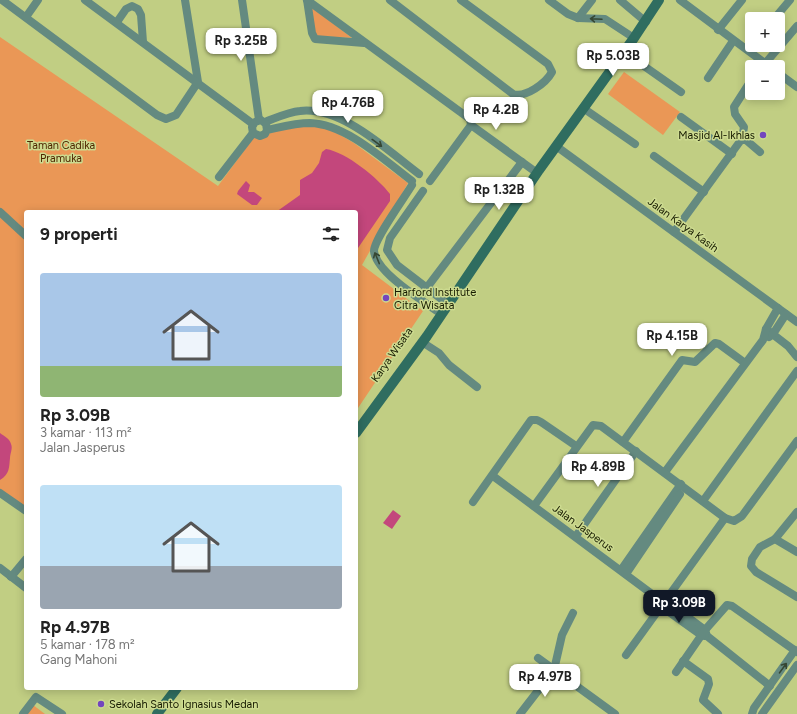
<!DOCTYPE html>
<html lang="id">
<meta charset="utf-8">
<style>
:root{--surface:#fff;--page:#f6f6f6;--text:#222;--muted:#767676;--accent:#111827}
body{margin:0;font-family:Figtree,sans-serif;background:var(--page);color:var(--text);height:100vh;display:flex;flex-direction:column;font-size:15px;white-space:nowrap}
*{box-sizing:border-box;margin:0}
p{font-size:13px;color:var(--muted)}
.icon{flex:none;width:22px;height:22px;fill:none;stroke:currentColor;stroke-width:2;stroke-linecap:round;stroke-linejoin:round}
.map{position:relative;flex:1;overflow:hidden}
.sheet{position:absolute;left:24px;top:210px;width:334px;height:480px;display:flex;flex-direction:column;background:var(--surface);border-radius:4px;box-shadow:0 2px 10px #0003}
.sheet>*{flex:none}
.tools{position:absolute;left:745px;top:12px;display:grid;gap:8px}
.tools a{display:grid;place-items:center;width:40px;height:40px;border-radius:4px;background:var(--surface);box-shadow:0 2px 10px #0003;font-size:20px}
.price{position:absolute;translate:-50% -34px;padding:0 9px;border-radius:8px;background:#fff;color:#222;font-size:13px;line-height:26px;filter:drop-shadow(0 1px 2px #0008)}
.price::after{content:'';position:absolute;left:50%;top:24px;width:12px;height:9px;margin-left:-6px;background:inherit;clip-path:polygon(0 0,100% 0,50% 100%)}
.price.selected{background:var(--accent);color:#fff}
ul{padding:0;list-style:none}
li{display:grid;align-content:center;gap:8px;height:212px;padding:0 16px}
li span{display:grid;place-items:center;height:124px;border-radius:4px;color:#555}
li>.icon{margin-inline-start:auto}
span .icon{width:72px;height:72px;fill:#fffc;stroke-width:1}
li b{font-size:17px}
h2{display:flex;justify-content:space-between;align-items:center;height:48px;padding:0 16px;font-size:17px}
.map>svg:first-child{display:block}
.green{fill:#ea9756}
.water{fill:#c3477c}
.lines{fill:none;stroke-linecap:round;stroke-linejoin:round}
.street{stroke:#648a80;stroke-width:8}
.secondary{stroke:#2f6d60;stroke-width:10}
.oneway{stroke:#364733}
.poi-dot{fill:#7346be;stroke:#cddb90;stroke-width:1.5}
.labels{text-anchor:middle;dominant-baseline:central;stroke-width:3;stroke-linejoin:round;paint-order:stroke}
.poi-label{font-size:11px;fill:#171b00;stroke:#cddb90;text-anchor:start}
.park-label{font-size:11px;fill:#4f2600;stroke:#cddb90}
.street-label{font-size:11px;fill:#171b00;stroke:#cddb90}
</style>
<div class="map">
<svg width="797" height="714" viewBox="0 0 797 714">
<rect width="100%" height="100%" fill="#c1ce83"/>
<g class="green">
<path d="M 310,6 L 352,38 L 316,36 Z"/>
<path d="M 0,37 L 218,186 L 254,137 L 296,126 L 321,127 L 337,133 L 354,143 L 408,183 L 362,265 L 423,311 L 356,411 L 356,212 L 26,212 L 26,515 L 0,496 Z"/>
<path d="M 624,72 L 680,112 L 663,135 L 608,94 Z"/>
<path d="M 33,705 L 45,714 L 26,714 Z"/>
</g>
<g class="water">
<path d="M 326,149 C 346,152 378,178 390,194 L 390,201 L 356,251 L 356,212 L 276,212 L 300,195 L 300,180 L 312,173 L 319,163 L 322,152 Z"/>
<path d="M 246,181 L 250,185 L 248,192 L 254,192 L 262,198 L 257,205 L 252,205 L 237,194 L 238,191 Z"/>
<path d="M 0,433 C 4,436 10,439 11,444 C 13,449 10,453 10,458 C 9,467 10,474 0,480 Z"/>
<path d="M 393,510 L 401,516 L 392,529 L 383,523 Z"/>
</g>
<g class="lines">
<g class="street">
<path d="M 2,0 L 157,115 L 166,119 L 176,115 L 198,82 L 185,0"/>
<path d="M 85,0 L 253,124"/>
<path d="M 242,0 L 259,120"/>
<path d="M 307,0 L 470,119 L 471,125 L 430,181"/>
<path d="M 307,0 L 312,33 L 315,39 L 364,43"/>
<path d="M 390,0 L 513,94 C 526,98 546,83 552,72 L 548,64 L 461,0"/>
<path d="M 549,0 L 568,14 L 578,18 L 605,19 L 634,38"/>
<path d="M 620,0 L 646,22"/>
<path d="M 680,0 L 770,67"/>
<path d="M 26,17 L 38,0"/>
<path d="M 578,18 L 592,0"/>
<path d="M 774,19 L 790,0"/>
<path d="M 117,22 L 126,9 L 132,6 L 138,9 L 141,15 L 143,42"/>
<path d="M 718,30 L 742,0"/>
<path d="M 624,52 L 681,92"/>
<path d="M 763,66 L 797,26"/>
<path d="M 778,73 L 797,87"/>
<path d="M 708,78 L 733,41"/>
<path d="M 583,108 L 635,144"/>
<path d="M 681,117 L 732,154"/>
<path d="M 265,122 C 276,118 288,112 300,111 C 342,106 388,151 419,174"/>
<path d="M 471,125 L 533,170"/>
<path d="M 267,130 L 266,124 L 261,120 L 255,122 L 252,127 L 253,133 L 260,136 L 265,134 L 267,130 C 281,127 296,123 310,123 C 346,124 384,160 412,181"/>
<path d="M 742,139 L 744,127 L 735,114 L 734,107 L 752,79"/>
<path d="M 556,146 L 797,322"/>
<path d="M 654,156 L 704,192"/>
<path d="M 219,177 L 253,133"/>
<path d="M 412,185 C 405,197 374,239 374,251 C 376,272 420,299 437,311"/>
<path d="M 423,191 L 390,238 L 387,250 L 397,265 L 444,301"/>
<path d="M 0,212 L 26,236"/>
<path d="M 674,232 L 741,140 L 746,140 L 760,152"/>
<path d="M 419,298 L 522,162"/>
<path d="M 766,329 L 788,346 L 797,357"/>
<path d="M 769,337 L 773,334 L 786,314"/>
<path d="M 422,342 L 439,353 L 449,365 L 477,387"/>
<path d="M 623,442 L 682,360 L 695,362 L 715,343 L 719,344 L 745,363"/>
<path d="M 665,472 L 763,340 L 766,329 L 778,308"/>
<path d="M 493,476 L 660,600 L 666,601 L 705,630 L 707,636 L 770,686"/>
<path d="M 0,493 L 26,511"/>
<path d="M 703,501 L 797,371"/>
<path d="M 473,502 L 531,420 L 537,420 L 541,422 L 576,446"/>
<path d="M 534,506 L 593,425 L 601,426 L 725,518 L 734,521 L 742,516 L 797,441"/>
<path d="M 797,512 L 775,539 L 760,547 L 752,559 L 751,566 L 756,572 L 797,597"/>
<path d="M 576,536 L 636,451"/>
<path d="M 775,539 L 797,552"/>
<path d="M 0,568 L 26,588"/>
<path d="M 621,570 L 681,484"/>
<path d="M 626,574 L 680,494"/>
<path d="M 11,577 L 26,559"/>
<path d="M 660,603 L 662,607 L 701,635 L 705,636"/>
<path d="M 626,655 L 725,518"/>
<path d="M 538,658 L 615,714"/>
<path d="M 683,661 L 708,679 L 709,684 L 703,700 L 718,714"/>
<path d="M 676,672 L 705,630 L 727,605 L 732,606 L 797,652"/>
<path d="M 23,714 L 36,697 L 62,714"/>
<path d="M 520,714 L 554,670 L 562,635 L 573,613"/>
<path d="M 752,714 L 754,708 L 795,650"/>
<path d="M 762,714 L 797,665"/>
</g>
<g class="secondary">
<path d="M 356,433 L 427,336 L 539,170 L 634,38 L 659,0"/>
<path d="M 157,714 L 177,688"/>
</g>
</g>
<defs><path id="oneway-shaft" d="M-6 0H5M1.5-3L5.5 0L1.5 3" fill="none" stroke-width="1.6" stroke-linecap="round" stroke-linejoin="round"/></defs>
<g class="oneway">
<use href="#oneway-shaft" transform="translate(596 19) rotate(-177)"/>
<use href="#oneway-shaft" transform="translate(377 143) rotate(36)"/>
<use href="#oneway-shaft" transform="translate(377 258) rotate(-112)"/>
<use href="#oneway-shaft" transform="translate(783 668) rotate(-54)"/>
</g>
<g class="poi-dot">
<circle cx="763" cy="135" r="4"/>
<circle cx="386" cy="298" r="4"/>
<circle cx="101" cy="704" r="4"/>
</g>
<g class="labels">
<g class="poi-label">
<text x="755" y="135" text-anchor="end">Masjid Al-Ikhlas</text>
<text x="394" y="292">Harford Institute<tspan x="394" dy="13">Citra Wisata</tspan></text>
<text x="109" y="704">Sekolah Santo Ignasius Medan</text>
</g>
<g class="park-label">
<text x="61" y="145">Taman Cadika<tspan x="61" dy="13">Pramuka</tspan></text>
</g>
<g class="street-label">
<text transform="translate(683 225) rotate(36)">Jalan Karya Kasih</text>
<text transform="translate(392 355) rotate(-55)">Karya Wisata</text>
<text transform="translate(583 528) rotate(36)">Jalan Jasperus</text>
</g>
</g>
</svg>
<div class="tools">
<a>+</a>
<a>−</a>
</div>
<b class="price" style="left:241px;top:62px">Rp 3.25B</b>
<b class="price" style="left:613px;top:77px">Rp 5.03B</b>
<b class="price" style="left:348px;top:124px">Rp 4.76B</b>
<b class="price" style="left:496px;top:131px">Rp 4.2B</b>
<b class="price" style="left:499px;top:211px">Rp 1.32B</b>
<b class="price" style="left:672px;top:357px">Rp 4.15B</b>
<b class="price" style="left:598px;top:488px">Rp 4.89B</b>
<b class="price selected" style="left:679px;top:624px">Rp 3.09B</b>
<b class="price" style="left:545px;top:698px">Rp 4.97B</b>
<section class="sheet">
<h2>9 properti<svg class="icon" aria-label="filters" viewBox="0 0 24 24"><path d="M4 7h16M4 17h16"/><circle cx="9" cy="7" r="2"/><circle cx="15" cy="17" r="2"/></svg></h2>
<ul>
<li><span style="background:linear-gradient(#a9c7e8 75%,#8fb573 0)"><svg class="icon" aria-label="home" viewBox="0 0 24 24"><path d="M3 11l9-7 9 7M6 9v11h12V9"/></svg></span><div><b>Rp 3.09B</b><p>3 kamar · 113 m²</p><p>Jalan Jasperus</p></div></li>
<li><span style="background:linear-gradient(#bfe0f5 65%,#9aa5b1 0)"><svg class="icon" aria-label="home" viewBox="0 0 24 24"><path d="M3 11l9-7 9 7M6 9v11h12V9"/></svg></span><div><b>Rp 4.97B</b><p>5 kamar · 178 m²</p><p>Gang Mahoni</p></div></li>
</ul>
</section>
</div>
